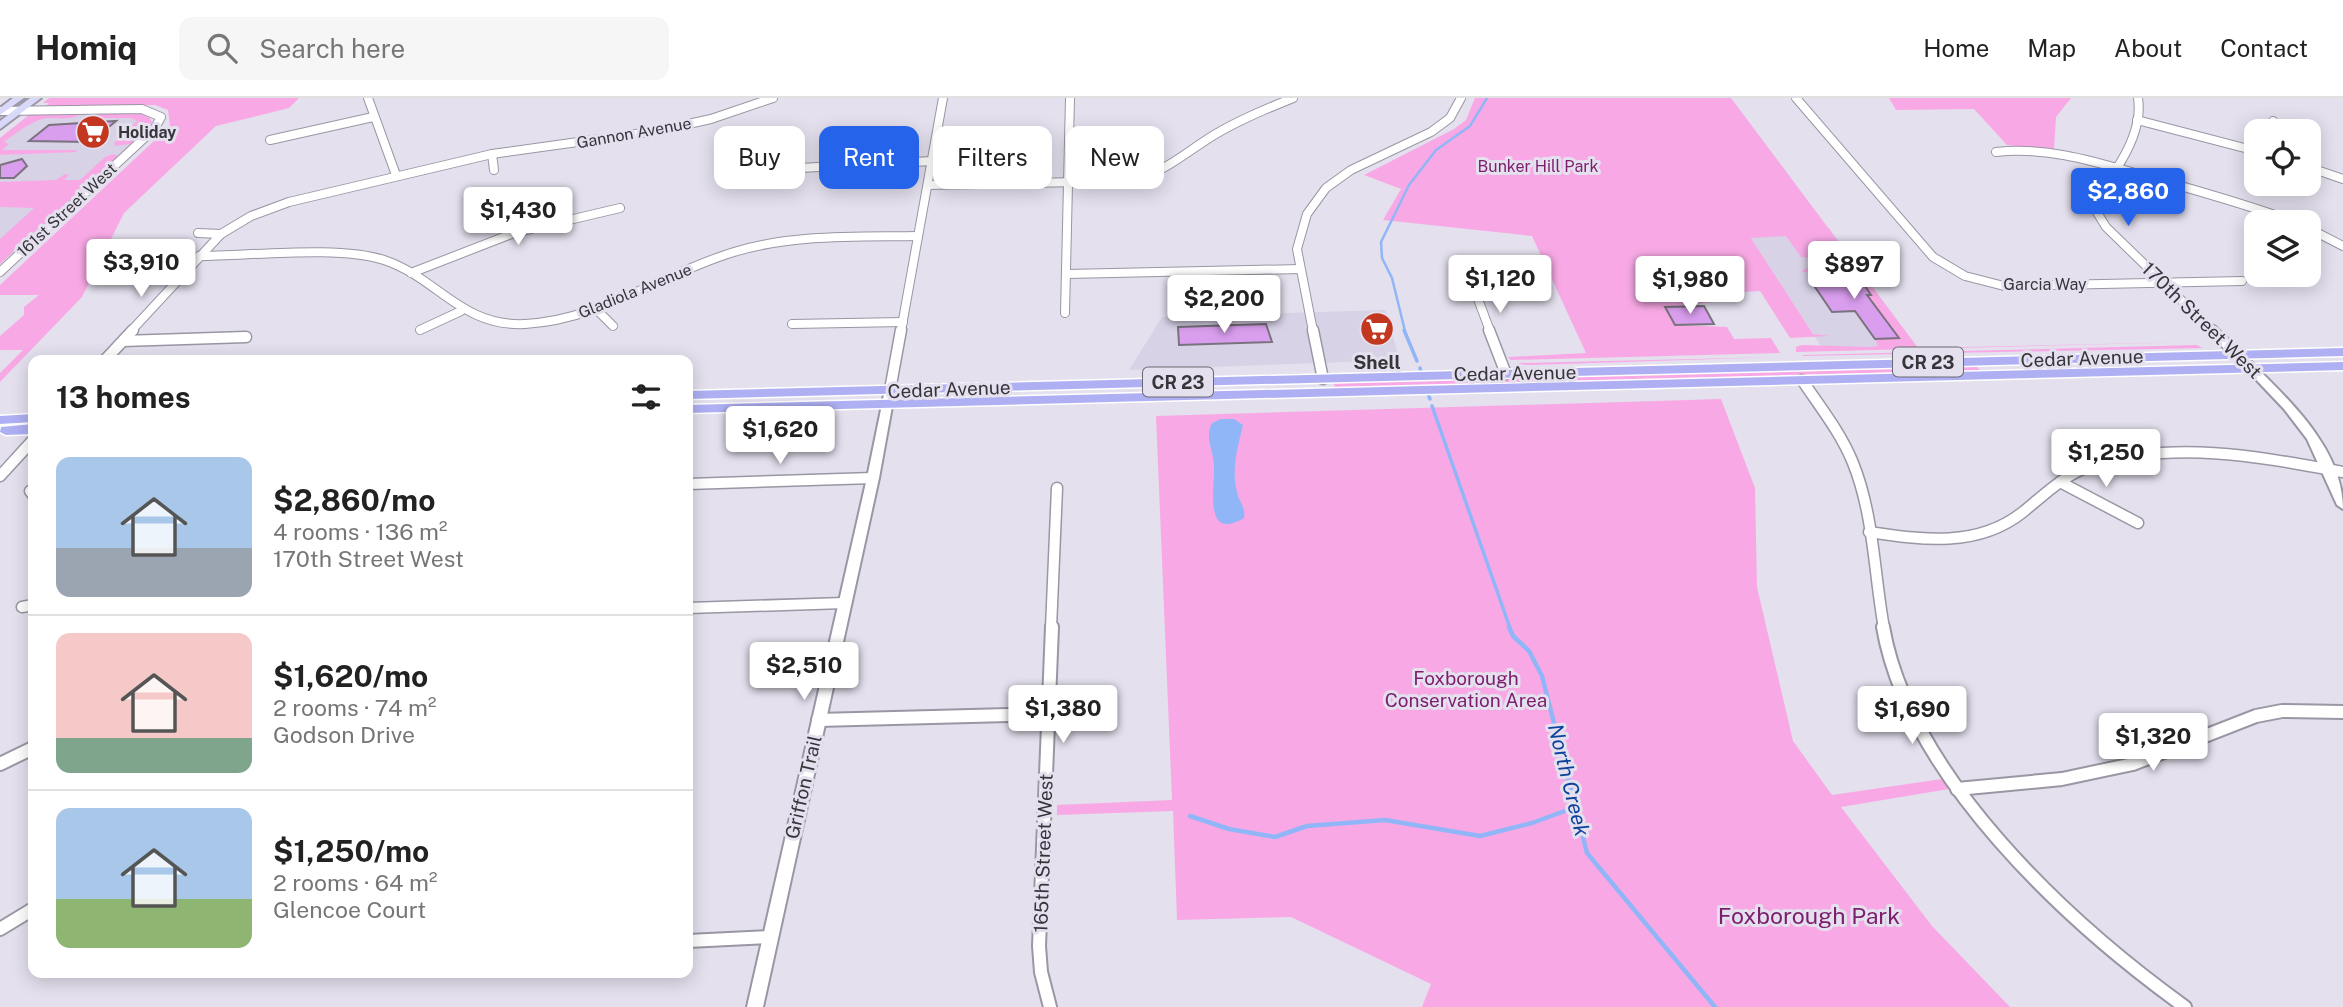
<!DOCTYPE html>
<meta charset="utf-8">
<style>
:root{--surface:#fff;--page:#f6f6f6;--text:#222;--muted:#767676;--line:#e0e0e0;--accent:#2563eb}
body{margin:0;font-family:"Public Sans",sans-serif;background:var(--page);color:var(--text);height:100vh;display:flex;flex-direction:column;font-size:26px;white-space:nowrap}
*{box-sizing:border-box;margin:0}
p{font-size:23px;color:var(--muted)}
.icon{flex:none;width:38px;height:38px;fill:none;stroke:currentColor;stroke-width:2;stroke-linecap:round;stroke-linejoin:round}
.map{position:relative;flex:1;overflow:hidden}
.drawer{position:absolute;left:28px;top:257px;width:665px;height:623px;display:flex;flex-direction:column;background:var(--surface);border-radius:14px;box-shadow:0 4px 18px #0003}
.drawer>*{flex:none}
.hud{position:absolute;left:714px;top:28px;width:665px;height:63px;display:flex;gap:14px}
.buttons{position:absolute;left:2244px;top:21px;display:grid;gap:14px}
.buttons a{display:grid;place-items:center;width:77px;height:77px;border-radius:14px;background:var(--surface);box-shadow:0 4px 18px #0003;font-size:35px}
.price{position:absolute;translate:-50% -60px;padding:0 16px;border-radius:7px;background:#fff;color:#222;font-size:23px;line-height:46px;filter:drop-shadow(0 2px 4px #0008)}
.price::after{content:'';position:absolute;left:50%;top:42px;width:21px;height:16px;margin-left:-10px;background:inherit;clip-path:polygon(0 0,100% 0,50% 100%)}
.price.active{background:var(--accent);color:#fff}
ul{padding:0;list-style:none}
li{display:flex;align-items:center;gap:21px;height:175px;padding:0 28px}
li+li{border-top:2px solid var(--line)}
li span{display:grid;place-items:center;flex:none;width:196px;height:140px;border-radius:14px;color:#555}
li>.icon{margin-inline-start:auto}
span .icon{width:84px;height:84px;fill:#fffc;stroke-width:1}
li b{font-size:30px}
h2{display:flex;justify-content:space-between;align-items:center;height:84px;padding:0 28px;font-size:30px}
.tag{padding:0 24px;border-radius:14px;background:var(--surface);box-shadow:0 4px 18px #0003;font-size:24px;line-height:63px}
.tag.active{background:var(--accent);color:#fff}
header{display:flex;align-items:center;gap:42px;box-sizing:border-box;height:98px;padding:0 35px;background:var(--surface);border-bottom:2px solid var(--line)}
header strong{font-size:33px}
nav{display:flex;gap:38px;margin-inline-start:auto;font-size:24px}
.search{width:490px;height:63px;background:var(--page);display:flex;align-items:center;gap:18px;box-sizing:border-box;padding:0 24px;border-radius:14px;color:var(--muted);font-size:26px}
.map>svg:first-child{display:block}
.built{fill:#d8d2e7}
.green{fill:#f8a9e5}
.water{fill:#91b6f7}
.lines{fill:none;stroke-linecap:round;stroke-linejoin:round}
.stream-far2{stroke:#91b6f7;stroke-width:2.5}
.stream-far1{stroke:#91b6f7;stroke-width:3.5}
.stream{stroke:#91b6f7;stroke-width:4.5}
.building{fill:#d99eee;stroke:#7a727d;stroke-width:2}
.minor-far2-casing{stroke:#9a96a3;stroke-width:10}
.minor-far1-casing{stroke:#9a96a3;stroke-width:13}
.minor-casing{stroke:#9a96a3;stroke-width:16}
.tertiary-casing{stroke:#9a96a3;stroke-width:4}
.secondary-casing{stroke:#9a96a3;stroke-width:4}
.primary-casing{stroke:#fff;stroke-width:3}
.minor-far2{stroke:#fff;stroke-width:8}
.minor-far1{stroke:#fff;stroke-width:10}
.minor{stroke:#fff;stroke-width:12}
.tertiary{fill:#fff;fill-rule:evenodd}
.secondary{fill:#d7d8fa;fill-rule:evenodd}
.primary{fill:#afb0f4;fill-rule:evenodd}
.labels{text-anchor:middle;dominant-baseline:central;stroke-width:6;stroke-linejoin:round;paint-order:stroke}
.far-poi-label{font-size:16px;font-weight:bold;fill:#36353a;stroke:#e4e0ee;text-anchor:start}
.far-street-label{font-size:16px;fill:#36353a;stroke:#e4e0ee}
.far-park-label{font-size:16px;fill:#7d1d6d;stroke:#e4e0ee}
.shield{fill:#e4e0ee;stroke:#6a6870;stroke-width:2}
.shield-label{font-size:18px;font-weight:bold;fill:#36353a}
.street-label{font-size:19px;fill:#36353a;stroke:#e4e0ee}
.poi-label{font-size:19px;font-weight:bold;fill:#36353a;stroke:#e4e0ee}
.park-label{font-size:19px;fill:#7d1d6d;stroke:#e4e0ee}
.water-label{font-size:21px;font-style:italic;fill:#0c419c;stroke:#e4e0ee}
.near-park-label{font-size:23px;fill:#7d1d6d;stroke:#e4e0ee}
</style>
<header>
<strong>Homiq</strong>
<div class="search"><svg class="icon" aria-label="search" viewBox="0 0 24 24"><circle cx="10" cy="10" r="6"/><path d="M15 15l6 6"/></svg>Search here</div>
<nav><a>Home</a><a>Map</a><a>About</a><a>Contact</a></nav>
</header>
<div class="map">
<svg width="2343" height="909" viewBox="0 0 2343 909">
<rect width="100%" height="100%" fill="#e4e0ee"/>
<g class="built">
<path d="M 129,14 L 152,23 L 151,29 L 0,166 L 0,40 L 29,17 Z"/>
<path d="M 1829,130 L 1918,250 L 1824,253 L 1746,132 Z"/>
<path d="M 1385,212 L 1400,262 L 1129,272 L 1162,219 Z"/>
</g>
<g class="green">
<path d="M 49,0 L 299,0 L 289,10 L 216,28 L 124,115 L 82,199 L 0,284 L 0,275 L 23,252 L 0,252 L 0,238 L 24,217 L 24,209 L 39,197 L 0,197 L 0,187 L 170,28 L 168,12 L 155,7 L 46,8 L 49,5 L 43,5 Z"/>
<path d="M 1475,0 L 1731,0 L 1918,250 L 2194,244 L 1796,254 L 1796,249 L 1802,247 L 1872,249 L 1878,248 L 1875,241 L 1899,240 L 1867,197 L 1871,196 L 1854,173 L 1802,174 L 1804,171 L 1817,170 L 1810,160 L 1801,159 L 1786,138 L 1751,140 L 1813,236 L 1830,238 L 1790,240 L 1760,193 L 1709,196 L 1713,204 L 1666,209 L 1675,227 L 1727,229 L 1734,241 L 1771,240 L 1780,255 L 1511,262 L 1508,259 L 1586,255 L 1532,138 L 1383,122 L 1401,91 L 1364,77 L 1454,31 L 1466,22 Z"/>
<path d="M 1889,0 L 2071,0 L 2056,19 L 2054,52 L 2007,47 L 1974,11 L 1896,12 Z"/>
<path d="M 99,15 L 140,15 L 150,20 L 152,25 L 131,46 L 115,48 L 114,45 L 137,23 L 131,20 L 92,20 Z"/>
<path d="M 81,16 C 70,24 55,18 42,21 C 31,24 13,37 4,44 L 9,46 L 2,52 L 76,52 L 77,54 L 0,57 L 0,40 L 29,17 Z"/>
<path d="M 113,56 L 118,58 L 0,166 L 0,141 L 34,110 L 0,109 L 0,84 L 56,82 L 65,76 L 69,77 L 64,82 L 80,82 L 105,59 Z"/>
<path d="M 2197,247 L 2202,250 L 1802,258 L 1803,257 Z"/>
<path d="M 1778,259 L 1530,267 L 1519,266 L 1519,265 Z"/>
<path d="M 1976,268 L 1980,272 L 1335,290 L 1334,285 Z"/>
<path d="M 1721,301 L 1755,390 L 1757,489 L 1793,643 L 1832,697 L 1942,681 L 1949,691 L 1841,709 L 1932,828 L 2010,909 L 1422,909 L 1431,886 L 1291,819 L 1177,822 L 1173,713 L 1057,717 L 1057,707 L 1172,702 L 1156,318 Z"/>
</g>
<path class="water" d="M 1221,321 L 1234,321 L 1243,327 C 1238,348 1231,371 1237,394 C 1239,404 1246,409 1244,420 C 1203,444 1215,390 1214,368 C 1214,353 1204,340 1212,325 Z"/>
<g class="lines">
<path class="stream-far2" d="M 1405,233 L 1392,180 L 1382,160 L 1381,144 L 1409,87 L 1436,52 L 1470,28 L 1487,0"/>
<g class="stream-far1">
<path d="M 1404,232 L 1417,263"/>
<path d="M 1420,270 L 1421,274"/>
<path d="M 1428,296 L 1430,301"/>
<path d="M 1432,308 L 1510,530"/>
</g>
<g class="stream">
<path d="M 1509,529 L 1513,538 L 1529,553 L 1542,578 L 1587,755 L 1715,909"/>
<path d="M 1190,718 L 1229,731 L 1275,739 L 1307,728 L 1385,722 L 1480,738 L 1532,725 L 1573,710"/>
</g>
</g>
<g class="building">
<path d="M 116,23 L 91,44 L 29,43 L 49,27 Z"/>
<path d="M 22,61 L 27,68 L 14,80 L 0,80 L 0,67 Z"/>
<path d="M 1854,172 L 1871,197 L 1867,197 L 1899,240 L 1875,241 L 1855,213 L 1832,214 L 1813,186 L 1828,186 L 1825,181 L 1831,181 L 1825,173 Z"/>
<path d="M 1704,208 L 1714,226 L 1675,227 L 1665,209 Z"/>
<path d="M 1266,226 L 1272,244 L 1179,247 L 1178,229 Z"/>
</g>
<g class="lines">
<g class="minor-far2-casing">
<g id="minor-far2">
<path d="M 368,0 L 396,77"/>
<path d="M 1796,0 L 1933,159 L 1965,178 L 2004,188 L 2242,183"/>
<path d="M 2138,0 C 2142,25 2129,52 2115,73 C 2107,86 2094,95 2095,111 L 2106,129 L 2213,233"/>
<path d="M 0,13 L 142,11 L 161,19 L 155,30 L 0,174"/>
<path d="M 2137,22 L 2256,53"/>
<path d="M 2272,33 L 2273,23"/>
<path d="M 270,42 L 373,19"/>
<path d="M 1996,54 C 2049,48 2099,65 2149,79 C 2198,93 2247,106 2294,124"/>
<path d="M 492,56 L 494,72"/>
<path d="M 2308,69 L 2343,81"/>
<path d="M 762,72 L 932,63"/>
<path d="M 928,87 L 1128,83 C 1165,75 1183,56 1214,37 C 1239,22 1266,11 1293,0"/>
<path d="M 2308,130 L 2343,148"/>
<path d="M 198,135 L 221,136"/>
<path d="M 199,158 C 249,158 339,147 384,162 C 438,180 461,229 525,226 C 600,222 664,175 734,154 C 793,136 857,139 918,138"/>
<path d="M 1466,169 L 1490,233"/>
<path d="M 411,175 L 514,135 L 620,110"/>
<path d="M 1067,176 L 1300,171"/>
<path d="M 596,211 L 613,228"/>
<path d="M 1065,215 L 1070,0"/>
<path d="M 792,226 L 903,224"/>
<path d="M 420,232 L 461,213"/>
<path d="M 131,233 L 221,136 L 251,118 L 289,104 L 492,56 L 657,33 L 711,21 L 773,0"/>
<path d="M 901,233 L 943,0"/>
<path d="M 1313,233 L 1297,151 L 1307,116 L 1326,90 L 1351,72 L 1431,34 L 1450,20 L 1461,0"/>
</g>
</g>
<g class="minor-far1-casing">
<g id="minor-far1">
<path d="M 1313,232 L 1323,281"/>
<path d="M 1489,232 L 1506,276"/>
<path d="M 2212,232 L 2251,270"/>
<path d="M 123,243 L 246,239"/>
<path d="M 105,262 L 133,232"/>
<path d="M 1802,282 C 1820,309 1841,335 1853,365 C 1874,417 1874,476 1884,530"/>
<path d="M 890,292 L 901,232"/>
<path d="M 0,378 L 33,342"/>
<path d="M 2060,384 L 2138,425"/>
<path d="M 688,386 L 873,380"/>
<path d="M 30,393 L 33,397"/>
<path d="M 1869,434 C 1922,442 1978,450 2023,414 C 2045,396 2066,375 2094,367 C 2176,342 2261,359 2343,374"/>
<path d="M 22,509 L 33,507"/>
<path d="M 688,510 L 844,505"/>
<path d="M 1051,530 L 1057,390"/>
</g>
</g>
<g class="minor-casing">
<g id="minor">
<path d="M 1883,529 C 1909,678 2067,824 2185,909"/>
<path d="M 818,622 L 1048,616"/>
<path d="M 0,666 L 33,650"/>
<path d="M 1957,691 L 2062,681 L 2133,666 L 2256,618 L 2282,613 L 2343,614"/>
<path d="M 0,831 L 33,811"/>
<path d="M 688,843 L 770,839"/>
<path d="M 1050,909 L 1041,874 L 1039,848 L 1052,529"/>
</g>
</g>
<g class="tertiary-casing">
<g id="tertiary">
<path d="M 2251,267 L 2255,268 C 2293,306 2343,353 2343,411 L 2337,407 L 2307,341 L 2284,311 L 2247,272 L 2246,270 L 2247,268 Z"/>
<path d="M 890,289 L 895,292 L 879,380 L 763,909 L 747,909 L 867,380 L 885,292 Z"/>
</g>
</g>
<g class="secondary-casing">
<g id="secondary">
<path d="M 13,0 L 24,0 L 0,17 L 0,10 Z"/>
<path d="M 30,0 L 41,0 L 0,31 L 0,23 Z"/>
</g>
</g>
<g class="primary-casing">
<g id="primary">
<path d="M 2343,250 L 2343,258 L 688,301 L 688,293 Z"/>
<path d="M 2343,264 L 2343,272 L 688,315 L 688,307 Z"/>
<path d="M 33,316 L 33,324 L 0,326 L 0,318 Z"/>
<path d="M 33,326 L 33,336 L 6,337 L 0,334 L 1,329 Z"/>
</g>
</g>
<use href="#minor-far2" class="minor-far2"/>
<use href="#minor-far1" class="minor-far1"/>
<use href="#minor" class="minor"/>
<use href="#tertiary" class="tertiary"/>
<use href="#secondary" class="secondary"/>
<use href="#primary" class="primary"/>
</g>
<defs>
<g id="supermarket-disc" transform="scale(1.75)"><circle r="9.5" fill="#c33720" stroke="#e4e0ee"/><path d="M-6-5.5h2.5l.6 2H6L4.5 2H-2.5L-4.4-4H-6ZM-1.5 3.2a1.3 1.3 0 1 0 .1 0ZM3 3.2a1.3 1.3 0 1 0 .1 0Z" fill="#fff"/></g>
</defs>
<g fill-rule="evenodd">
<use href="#supermarket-disc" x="93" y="34"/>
<use href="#supermarket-disc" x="1377" y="231"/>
</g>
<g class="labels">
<g class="far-poi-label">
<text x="118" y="34">Holiday</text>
</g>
<g class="far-street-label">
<text transform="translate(634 35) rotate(-10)">Gannon Avenue</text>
<text transform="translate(67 112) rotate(-43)">161st Street West</text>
<text x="2045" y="186">Garcia Way</text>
<text transform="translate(635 193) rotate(-22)">Gladiola Avenue</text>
</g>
<g class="far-park-label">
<text x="1538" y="68">Bunker Hill Park</text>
</g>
<g class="shield">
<rect x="1893" y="249.5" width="70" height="29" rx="5"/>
<rect x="1143" y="269.5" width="70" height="29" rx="5"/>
</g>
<g class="shield-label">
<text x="1928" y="264">CR 23</text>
<text x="1178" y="284">CR 23</text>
</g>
<g class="street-label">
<text transform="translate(2202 222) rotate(44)">170th Street West</text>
<text transform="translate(2082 260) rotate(-2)">Cedar Avenue</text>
<text transform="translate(1515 275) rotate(-1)">Cedar Avenue</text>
<text transform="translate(949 291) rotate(-2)">Cedar Avenue</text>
<text transform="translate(803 689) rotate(-77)">Griffon Trail</text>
<text transform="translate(1043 755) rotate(-88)">165th Street West</text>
</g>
<g class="poi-label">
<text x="1377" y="264">Shell</text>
</g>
<g class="park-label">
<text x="1466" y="580">Foxborough<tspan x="1466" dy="22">Conservation Area</tspan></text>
</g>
<g class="water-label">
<text transform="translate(1569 682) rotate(76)">North Creek</text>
</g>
<g class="near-park-label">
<text x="1809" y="817">Foxborough Park</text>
</g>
</g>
</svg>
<div class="buttons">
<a><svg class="icon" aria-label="locate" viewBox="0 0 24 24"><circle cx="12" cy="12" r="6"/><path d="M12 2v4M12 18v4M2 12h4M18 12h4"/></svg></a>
<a><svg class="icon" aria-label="layers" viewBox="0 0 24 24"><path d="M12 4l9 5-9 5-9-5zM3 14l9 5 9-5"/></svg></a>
</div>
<b class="price active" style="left:2128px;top:130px">$2,860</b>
<b class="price" style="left:518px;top:149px">$1,430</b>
<b class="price" style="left:141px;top:201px">$3,910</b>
<b class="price" style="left:1854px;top:203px">$897</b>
<b class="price" style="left:1500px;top:217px">$1,120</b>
<b class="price" style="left:1690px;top:218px">$1,980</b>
<b class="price" style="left:1224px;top:237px">$2,200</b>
<b class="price" style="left:780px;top:368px">$1,620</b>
<b class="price" style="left:2106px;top:391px">$1,250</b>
<b class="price" style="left:804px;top:604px">$2,510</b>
<b class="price" style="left:1063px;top:647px">$1,380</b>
<b class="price" style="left:1912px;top:648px">$1,690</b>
<b class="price" style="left:2153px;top:675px">$1,320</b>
<div class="hud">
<a class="tag">Buy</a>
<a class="tag active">Rent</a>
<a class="tag">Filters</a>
<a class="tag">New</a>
</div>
<section class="drawer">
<h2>13 homes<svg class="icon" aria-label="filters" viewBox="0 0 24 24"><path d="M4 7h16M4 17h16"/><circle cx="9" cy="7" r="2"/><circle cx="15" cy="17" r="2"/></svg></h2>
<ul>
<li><span style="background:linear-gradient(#a9c7e8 65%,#9aa5b1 0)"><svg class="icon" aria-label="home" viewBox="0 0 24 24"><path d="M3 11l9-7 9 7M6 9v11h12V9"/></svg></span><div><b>$2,860/mo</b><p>4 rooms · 136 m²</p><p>170th Street West</p></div></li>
<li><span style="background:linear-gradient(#f6c9c9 75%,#7fa58c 0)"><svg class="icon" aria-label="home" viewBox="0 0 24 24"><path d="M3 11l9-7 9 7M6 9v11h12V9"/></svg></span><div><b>$1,620/mo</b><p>2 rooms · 74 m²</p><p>Godson Drive</p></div></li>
<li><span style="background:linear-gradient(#a9c7e8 65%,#8fb573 0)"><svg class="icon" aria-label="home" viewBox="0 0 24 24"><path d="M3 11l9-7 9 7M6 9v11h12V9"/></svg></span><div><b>$1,250/mo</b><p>2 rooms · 64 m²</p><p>Glencoe Court</p></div></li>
</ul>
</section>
</div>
